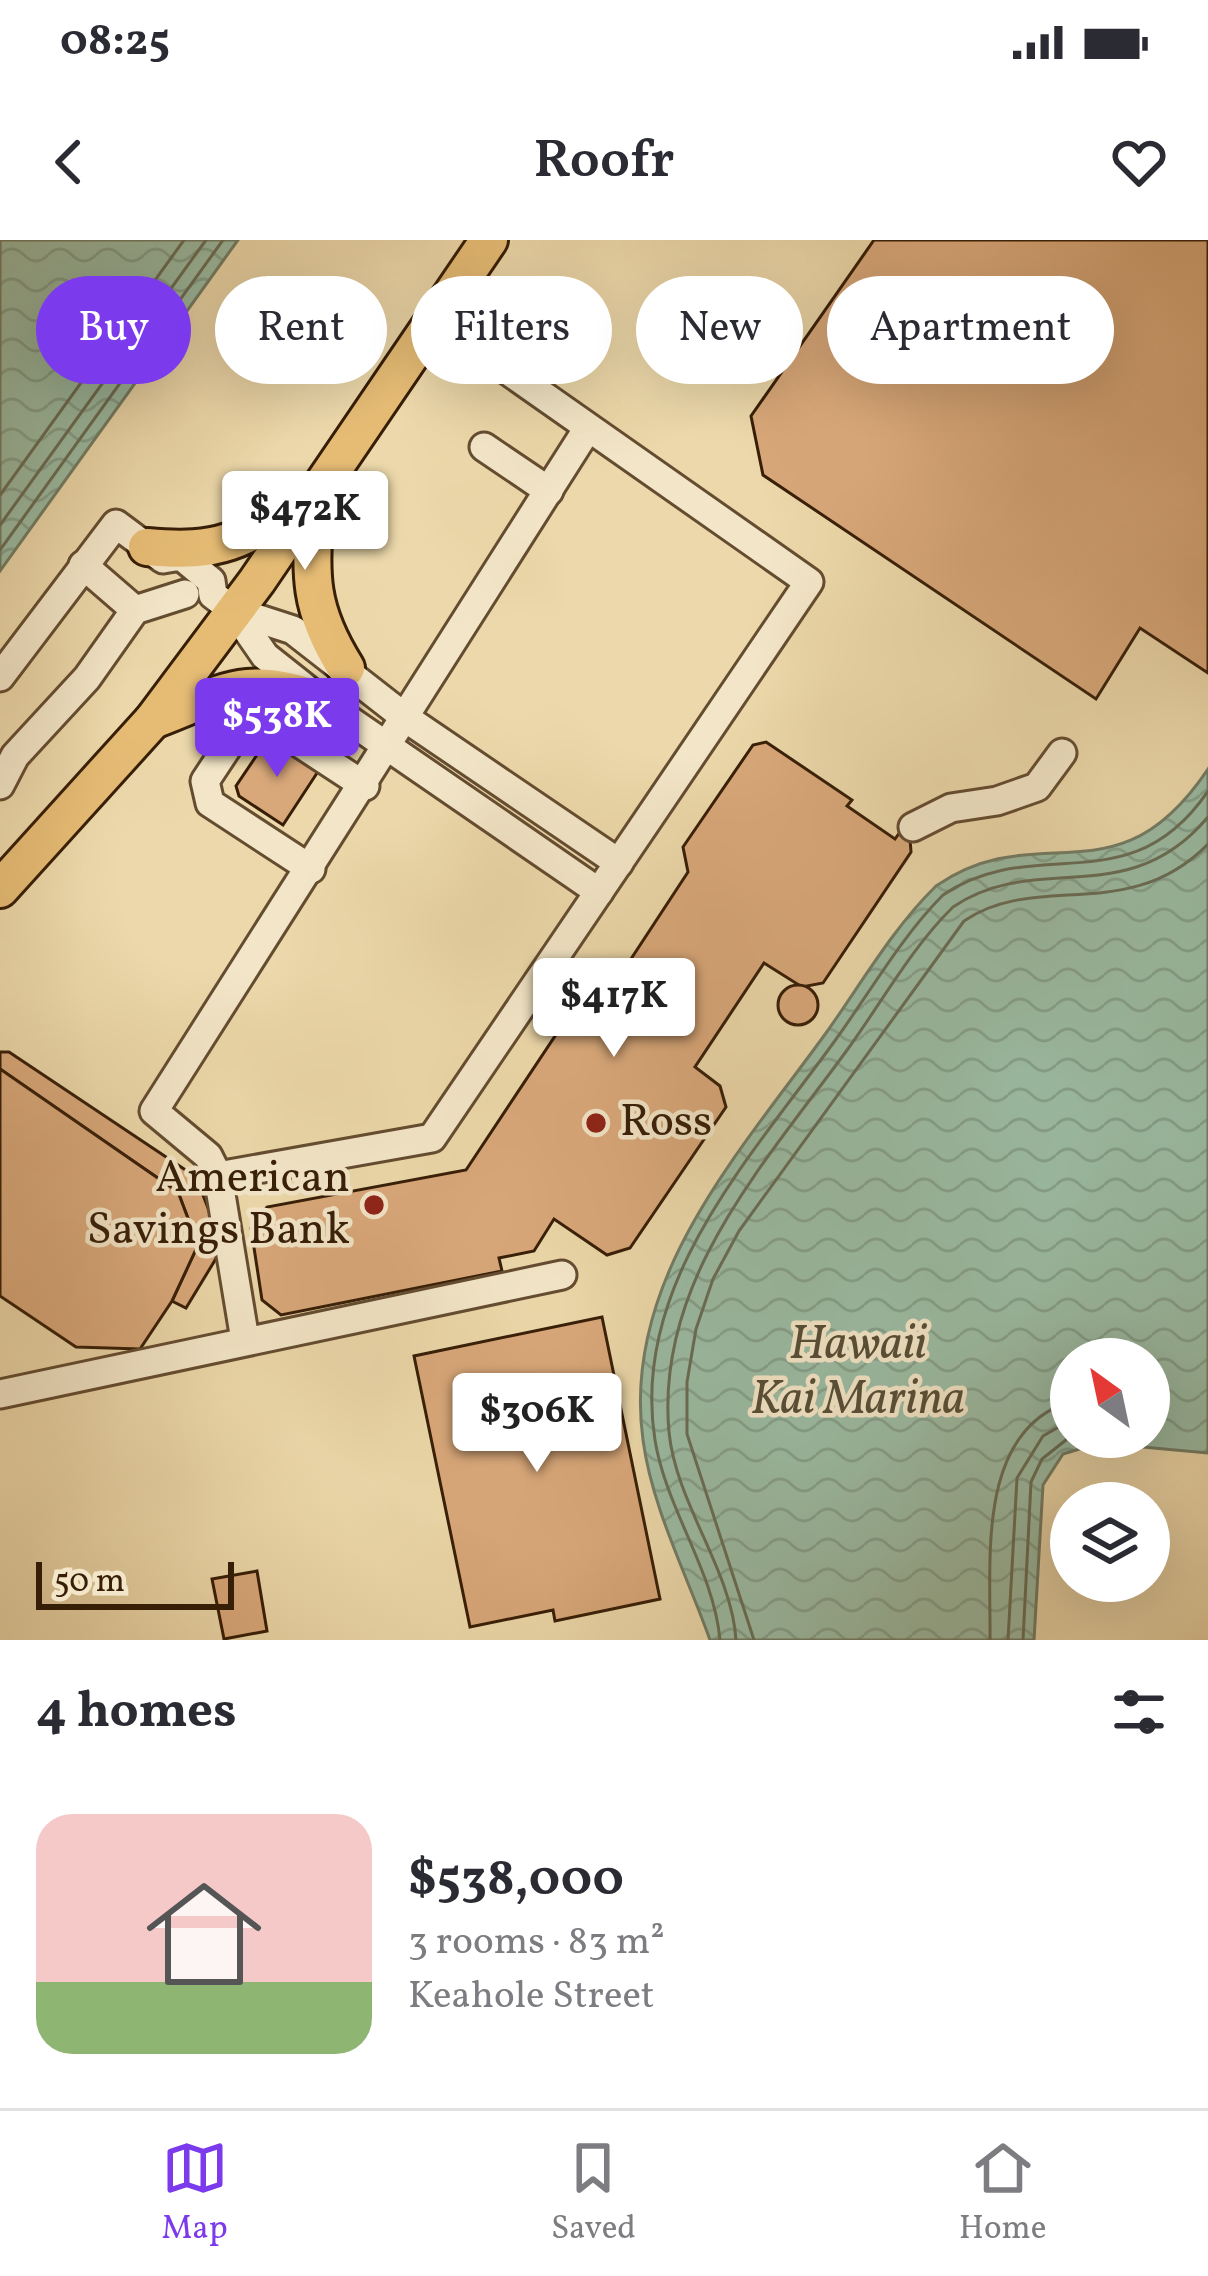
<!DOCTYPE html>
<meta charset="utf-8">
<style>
:root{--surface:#fff;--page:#f2f2f3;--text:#2b2b33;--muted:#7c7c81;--line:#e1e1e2;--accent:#7c3aed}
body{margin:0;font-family:Vollkorn,serif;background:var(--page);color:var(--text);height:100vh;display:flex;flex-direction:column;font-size:45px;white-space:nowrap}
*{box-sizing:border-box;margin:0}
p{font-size:39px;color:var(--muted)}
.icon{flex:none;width:66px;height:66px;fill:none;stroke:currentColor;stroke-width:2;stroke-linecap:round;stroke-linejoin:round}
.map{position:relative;height:1400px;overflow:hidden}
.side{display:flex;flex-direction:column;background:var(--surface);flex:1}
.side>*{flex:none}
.guide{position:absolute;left:36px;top:36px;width:1137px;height:108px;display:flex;gap:24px}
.needle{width:78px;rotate:327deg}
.tools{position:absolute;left:1050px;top:1098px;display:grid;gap:24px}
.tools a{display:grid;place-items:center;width:120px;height:120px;border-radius:50%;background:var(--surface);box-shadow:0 12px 48px #0002;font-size:60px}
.scale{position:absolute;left:36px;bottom:30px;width:198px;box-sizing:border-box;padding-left:12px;border:6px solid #371e07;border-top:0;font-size:33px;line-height:42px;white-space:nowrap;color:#371e07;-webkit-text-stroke:9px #f3e6c8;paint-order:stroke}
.price{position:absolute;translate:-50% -102px;padding:0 27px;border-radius:12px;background:#fff;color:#222;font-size:39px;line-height:78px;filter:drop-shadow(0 3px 6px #0008)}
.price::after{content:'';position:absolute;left:50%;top:72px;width:36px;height:27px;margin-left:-18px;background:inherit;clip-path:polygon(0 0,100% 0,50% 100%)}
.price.selected{background:var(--accent);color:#fff}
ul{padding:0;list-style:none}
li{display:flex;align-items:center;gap:36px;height:300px;padding:0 36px}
li span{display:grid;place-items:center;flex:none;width:336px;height:240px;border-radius:36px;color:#555}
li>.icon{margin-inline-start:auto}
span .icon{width:144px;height:144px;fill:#fffc;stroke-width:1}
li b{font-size:51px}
h2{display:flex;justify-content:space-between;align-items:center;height:144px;padding:0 36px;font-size:51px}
.tag{padding:0 42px;border-radius:54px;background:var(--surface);box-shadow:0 12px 48px #0002;font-size:42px;line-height:108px}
.tag.selected{background:var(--accent);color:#fff}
.status{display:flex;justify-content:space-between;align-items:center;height:84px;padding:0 60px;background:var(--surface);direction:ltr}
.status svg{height:33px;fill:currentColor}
header{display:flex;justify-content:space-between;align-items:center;height:156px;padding:0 36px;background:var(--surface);font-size:54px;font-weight:600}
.tabs{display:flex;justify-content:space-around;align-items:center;height:168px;border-top:3px solid var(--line);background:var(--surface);font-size:33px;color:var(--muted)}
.tabs a{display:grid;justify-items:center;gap:6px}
.tabs .selected{color:var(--accent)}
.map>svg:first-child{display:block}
.water{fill:url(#water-waves);stroke:#727c65;stroke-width:3;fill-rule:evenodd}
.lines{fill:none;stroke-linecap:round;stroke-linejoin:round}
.shore{stroke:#686c55;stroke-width:3}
.building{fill:#d9a87a;stroke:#371e07;stroke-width:3}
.minor-casing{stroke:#644c30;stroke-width:33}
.major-casing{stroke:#371e07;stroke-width:42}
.minor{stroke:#f3e6c8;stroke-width:27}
.major{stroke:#e6bc75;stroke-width:36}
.poi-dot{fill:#8f2418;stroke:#f3e6c8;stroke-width:4.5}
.labels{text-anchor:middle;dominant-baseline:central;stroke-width:9;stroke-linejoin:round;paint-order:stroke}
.poi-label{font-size:45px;fill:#371e07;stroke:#f3e6c8;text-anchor:start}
.water-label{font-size:48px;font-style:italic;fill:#554d36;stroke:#f3e6c8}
</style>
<div class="status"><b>08:25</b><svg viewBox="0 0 49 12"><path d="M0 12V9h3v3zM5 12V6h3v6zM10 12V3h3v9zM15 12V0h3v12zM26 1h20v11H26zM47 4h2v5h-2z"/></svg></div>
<header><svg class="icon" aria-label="back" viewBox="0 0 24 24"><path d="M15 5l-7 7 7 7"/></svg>Roofr<svg class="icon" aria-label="heart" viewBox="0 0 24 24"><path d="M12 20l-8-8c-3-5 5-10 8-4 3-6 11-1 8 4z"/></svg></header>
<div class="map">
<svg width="1208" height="1400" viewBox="0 0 1208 1400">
<defs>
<pattern id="water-waves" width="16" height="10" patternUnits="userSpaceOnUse" patternTransform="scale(3)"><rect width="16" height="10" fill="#9abba3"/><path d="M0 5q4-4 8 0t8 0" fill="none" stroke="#85a08b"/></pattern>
</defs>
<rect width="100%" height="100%" fill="#ecd8aa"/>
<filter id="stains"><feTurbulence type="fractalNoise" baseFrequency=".00167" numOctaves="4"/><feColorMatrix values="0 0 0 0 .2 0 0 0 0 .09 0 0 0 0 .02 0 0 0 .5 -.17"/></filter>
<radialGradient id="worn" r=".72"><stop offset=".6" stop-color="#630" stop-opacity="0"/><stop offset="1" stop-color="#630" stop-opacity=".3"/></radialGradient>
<g class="water">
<path d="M 0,0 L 238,0 L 0,331 Z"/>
<path d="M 1208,529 L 1208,1213 L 1099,1203 L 1063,1214 L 1043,1245 L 1034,1400 L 710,1400 C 687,1335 652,1268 643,1200 C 621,1040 740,912 826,793 C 861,744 893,688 936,646 C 1041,574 1116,666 1208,529 ZM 1071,1119 L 1149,1119 L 1149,1197 L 1071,1197 Z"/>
</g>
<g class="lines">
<g class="shore">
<path d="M 0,255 L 184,0"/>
<path d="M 0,285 L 206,0"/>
<path d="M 0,310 L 223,0"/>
<path d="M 720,1400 C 714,1331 666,1269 655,1200 C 630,1045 751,917 834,802 C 869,754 901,697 943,655 C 1035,592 1130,666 1208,551"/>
<path d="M 736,1400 C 732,1331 676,1264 669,1192 C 655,1039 767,921 850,806 C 883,760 913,706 953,667 C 1036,610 1128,673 1208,577"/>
<path d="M 754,1400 L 687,1194 L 687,1142 L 696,1089 L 713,1039 L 739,991 L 964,681 C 1037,631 1129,685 1208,604"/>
<path d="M 990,1400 C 991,1319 976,1191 1071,1161"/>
<path d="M 1008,1400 L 1017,1238 L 1043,1196 L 1071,1180"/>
<path d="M 1023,1400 L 1031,1242 L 1042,1219 L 1071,1196"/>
</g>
</g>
<g class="building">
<path d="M 874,0 L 1208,0 L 1208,433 L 1140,388 L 1096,459 L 763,235 L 751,176 Z"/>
<path d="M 282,500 L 321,527 L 283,585 L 239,556 L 236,546 L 265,503 Z"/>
<path d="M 766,502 L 852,560 L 847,566 L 895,599 L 900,592 L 910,599 L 911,612 L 823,743 L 802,747 L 764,723 L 695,827 L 720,846 L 726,867 L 630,1008 L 607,1015 L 554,979 L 534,1011 L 499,1018 L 502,1031 L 281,1075 L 262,1060 L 251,988 L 267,967 L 466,930 L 577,763 L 604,760 L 688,632 L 683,607 L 753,505 Z"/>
<circle cx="798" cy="765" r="20"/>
<path d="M 0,812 L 9,812 L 196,937 L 223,1007 L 186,1068 L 172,1061 L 198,1005 L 178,952 L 0,829 Z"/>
<path d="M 0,829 L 178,952 L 198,1005 L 172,1061 L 140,1109 L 76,1107 L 0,1056 Z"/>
<path d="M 602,1077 L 660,1359 L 555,1381 L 553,1370 L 470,1387 L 414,1116 Z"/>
<path d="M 257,1331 L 267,1391 L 224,1399 L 212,1339 Z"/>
</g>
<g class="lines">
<g class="minor-casing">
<g id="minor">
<path d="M 484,207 L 549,251"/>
<path d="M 83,325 L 135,370"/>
<path d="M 234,371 L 293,390 L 407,479 L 619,623"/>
<path d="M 0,437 L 116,284 L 163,319 L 181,316 L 211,341 L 213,355 L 234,371 L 265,416 L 323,462 L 599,652"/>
<path d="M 0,545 L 15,516 L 87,438 L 135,370 L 185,354"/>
<path d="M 913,587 L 951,568 L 997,561 L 1037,547 L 1062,513"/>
<path d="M 311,629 L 210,563 L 205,541 L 240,488 L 269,483 L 365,546"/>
<path d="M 218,936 L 432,898 L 809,342 L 437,81"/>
<path d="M 245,1100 L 218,936 L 208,916 L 154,871 L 588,188"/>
<path d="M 0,1154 L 562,1035"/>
</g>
</g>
<g class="major-casing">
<g id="major">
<path d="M 316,255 C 311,330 305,363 346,428"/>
<path d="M 147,307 C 221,314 242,300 303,261"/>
<path d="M 153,480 C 224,453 247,432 323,462"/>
<path d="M 0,649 L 153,480 L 257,341 L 489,0"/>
</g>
</g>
<use href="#minor" class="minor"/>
<use href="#major" class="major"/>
</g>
<g class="poi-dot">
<circle cx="596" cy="883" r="12"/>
<circle cx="374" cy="965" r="12"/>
</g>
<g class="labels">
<g class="poi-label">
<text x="620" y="883">Ross</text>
<text x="350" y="939" text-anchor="end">American<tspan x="350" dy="52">Savings Bank</tspan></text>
</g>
<g class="water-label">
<text x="858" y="1105">Hawaii<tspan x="858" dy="55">Kai Marina</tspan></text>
</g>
</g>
<rect width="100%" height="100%" filter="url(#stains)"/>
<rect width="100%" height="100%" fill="url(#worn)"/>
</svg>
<div class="tools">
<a><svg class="needle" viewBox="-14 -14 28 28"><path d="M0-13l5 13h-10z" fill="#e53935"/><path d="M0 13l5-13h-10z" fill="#7c7c81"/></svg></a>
<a><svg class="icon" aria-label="layers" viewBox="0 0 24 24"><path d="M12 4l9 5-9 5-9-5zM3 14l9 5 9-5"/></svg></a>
</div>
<div class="scale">50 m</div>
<b class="price" style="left:305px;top:333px">$472K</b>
<b class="price selected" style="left:277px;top:540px">$538K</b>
<b class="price" style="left:614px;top:820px">$417K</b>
<b class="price" style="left:537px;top:1235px">$306K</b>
<div class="guide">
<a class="tag selected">Buy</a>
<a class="tag">Rent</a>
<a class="tag">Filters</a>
<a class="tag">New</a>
<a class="tag">Apartment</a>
</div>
</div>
<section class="side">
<h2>4 homes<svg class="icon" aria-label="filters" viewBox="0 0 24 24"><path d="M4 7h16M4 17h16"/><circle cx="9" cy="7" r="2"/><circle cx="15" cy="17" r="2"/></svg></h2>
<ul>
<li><span style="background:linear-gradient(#f6c9c9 70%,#8fb573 0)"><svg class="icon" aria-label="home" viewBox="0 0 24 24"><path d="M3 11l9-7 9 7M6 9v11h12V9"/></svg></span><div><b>$538,000</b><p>3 rooms · 83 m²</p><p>Keahole Street</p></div></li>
</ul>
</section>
<nav class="tabs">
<a class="selected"><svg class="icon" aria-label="map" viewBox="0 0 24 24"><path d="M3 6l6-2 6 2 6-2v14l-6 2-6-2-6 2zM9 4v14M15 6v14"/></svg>Map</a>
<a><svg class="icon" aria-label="saved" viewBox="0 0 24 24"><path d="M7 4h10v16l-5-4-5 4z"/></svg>Saved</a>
<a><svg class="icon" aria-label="home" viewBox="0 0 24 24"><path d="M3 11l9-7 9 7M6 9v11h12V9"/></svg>Home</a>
</nav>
